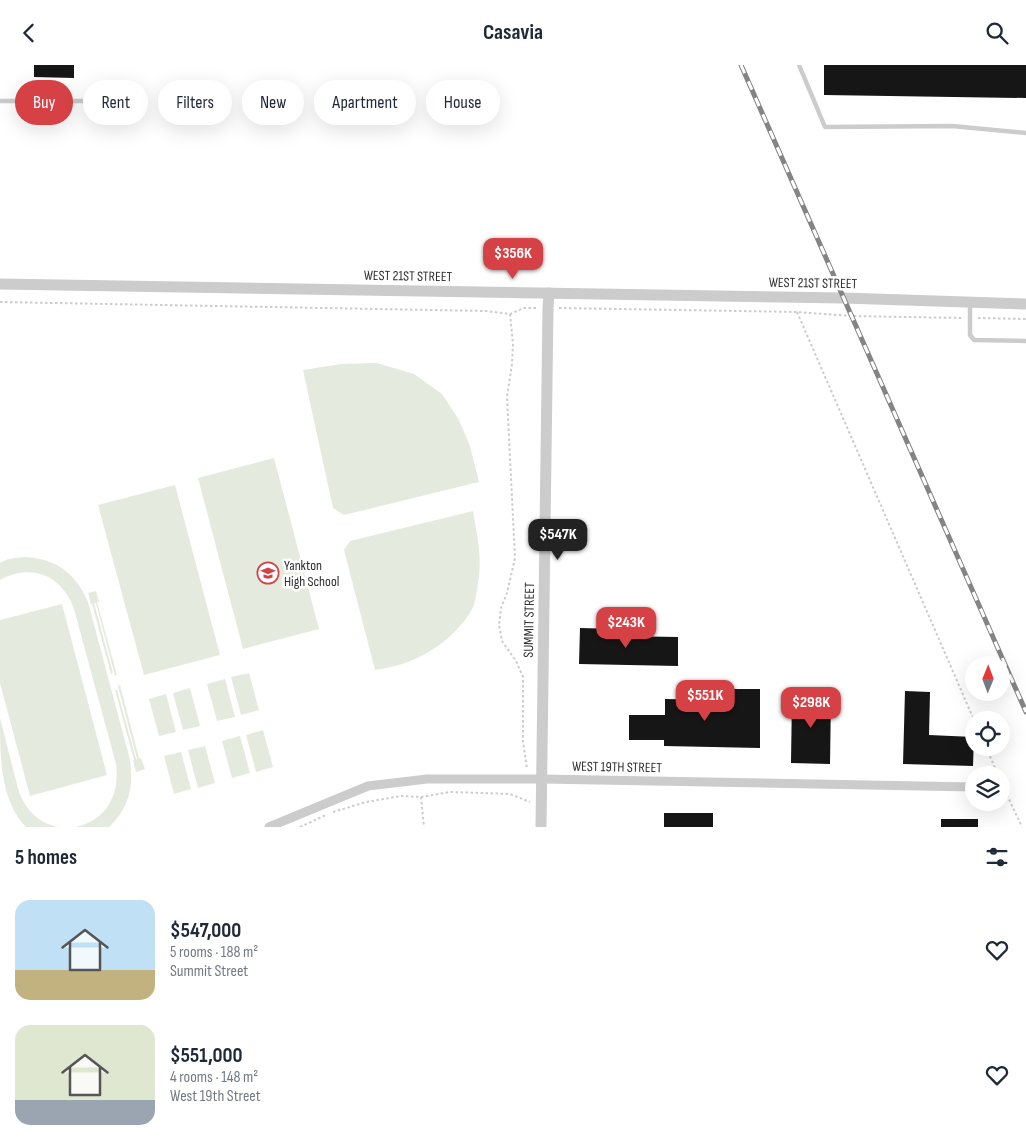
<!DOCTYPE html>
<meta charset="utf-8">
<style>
:root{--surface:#fff;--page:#f2f2f3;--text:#1f2937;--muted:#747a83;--accent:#d54144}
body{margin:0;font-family:"Sofia Sans Condensed",sans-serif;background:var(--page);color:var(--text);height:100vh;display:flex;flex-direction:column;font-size:19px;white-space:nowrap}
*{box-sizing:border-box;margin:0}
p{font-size:16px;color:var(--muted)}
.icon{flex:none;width:28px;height:28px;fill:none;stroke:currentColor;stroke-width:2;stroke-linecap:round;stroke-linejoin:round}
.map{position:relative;height:762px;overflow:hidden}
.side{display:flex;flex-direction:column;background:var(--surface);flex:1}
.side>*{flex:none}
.banner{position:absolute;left:15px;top:15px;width:500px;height:45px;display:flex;gap:10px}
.needle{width:32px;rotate:1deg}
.tools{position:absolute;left:965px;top:591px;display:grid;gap:10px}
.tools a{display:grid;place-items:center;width:45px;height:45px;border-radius:50%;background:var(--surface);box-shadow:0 5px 20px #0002;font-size:25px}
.price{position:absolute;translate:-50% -42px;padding:0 11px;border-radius:10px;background:var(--accent);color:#fff;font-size:16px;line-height:32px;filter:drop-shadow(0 1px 2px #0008)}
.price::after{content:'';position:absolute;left:50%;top:30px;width:15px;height:11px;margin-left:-8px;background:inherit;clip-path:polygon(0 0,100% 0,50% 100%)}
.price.current{background:#222;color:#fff}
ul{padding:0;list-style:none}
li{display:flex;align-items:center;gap:15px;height:125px;padding:0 15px}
li span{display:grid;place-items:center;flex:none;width:140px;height:100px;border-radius:15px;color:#555}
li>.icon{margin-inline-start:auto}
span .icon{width:60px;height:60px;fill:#fffc;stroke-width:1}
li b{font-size:21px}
h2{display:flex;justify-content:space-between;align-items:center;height:60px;padding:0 15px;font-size:21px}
.tag{padding:0 18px;border-radius:22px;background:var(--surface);box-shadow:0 5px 20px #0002;font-size:18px;line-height:45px}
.tag.current{background:var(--accent);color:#fff}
header{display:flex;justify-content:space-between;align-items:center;height:65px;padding:0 15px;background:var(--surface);font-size:22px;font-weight:700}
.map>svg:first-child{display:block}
.green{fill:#e4ebde}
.building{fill:#161616}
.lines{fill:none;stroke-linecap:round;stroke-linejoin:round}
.path{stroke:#ccc;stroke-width:2;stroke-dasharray:2.5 2.5;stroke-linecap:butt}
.service{stroke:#ccc;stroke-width:4.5}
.minor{stroke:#ccc;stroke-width:9}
.tertiary{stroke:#ccc;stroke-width:11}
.rail-casing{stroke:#848484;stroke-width:5}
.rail{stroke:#fff;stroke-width:3;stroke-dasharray:9;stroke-linecap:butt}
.labels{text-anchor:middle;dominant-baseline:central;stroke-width:5;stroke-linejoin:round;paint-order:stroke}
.street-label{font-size:14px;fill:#2f2f2f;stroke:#fff}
.poi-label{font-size:14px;fill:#2f2f2f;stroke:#fff;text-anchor:start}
</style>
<header><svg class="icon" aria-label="back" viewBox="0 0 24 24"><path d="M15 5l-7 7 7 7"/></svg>Casavia<svg class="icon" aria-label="search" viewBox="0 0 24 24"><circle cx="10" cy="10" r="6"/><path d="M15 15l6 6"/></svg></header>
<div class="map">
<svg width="1026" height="762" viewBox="0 0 1026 762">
<rect width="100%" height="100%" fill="#fff"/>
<g class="green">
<path d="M 377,298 L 414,309 L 442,329 L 459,355 L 470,381 L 479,417 L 344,450 L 333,443 L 303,305 L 341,299 Z"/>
<path d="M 274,393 L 319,564 L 243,584 L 198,413 Z"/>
<path d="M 175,420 L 220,590 L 144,610 L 98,440 Z"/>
<path d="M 473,446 C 478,476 483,495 477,525 C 476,530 475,536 474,540 C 465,561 439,583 419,592 C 405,599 390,603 375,605 L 344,485 L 350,476 Z"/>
<path d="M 24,492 C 55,493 76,508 88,537 L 129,691 C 135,717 130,743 109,762 L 75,762 C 107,756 120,729 116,699 L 74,544 C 62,510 31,498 0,515 L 0,498 L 8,494 Z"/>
<path d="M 96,526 L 99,537 L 97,537 L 117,610 L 115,611 L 96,538 L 94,538 L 113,608 L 111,609 L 92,539 L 91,539 L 88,528 Z"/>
<path d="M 62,539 L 107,710 L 30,731 L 0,618 L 0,555 Z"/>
<path d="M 249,608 L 259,645 L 241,650 L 231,612 Z"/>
<path d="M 225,614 L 235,652 L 217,656 L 207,619 Z"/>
<path d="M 120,620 L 139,693 L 141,693 L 145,704 L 136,707 L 133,695 L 134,695 L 115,625 L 117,625 L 136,694 L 137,694 L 118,621 Z"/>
<path d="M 190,623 L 200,661 L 183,665 L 173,628 Z"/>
<path d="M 166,629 L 176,667 L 159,671 L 149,634 Z"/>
<path d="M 0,653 L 19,727 C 26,745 39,759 59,762 L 26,762 C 0,735 0,691 0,653 Z"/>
<path d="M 263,665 L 273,702 L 256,707 L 246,670 Z"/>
<path d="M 240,671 L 250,708 L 232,713 L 222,676 Z"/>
<path d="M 205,681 L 215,718 L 198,723 L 188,685 Z"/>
<path d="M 181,687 L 191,724 L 174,729 L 164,691 Z"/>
</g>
<g class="building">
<path d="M 34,0 L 74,0 L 74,13 L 34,12 Z"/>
<path d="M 824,0 L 1026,0 L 1026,33 L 824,30 Z"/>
<path d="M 580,563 L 619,564 L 619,571 L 678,572 L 678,601 L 579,599 Z"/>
<path d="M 721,624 L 760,624 L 760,683 L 664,681 L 664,675 L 629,675 L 629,650 L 665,650 L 665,634 L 721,635 Z"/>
<path d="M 905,626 L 930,627 L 929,670 L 974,672 L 973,701 L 903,699 Z"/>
<path d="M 792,629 L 831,631 L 830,699 L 791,698 Z"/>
<rect x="664" y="748" width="49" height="14"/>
<rect x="941" y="754" width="37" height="8"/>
</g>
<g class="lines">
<g class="path">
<path d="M 0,237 L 486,246 L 510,249 L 524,243 L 536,243"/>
<path d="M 559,243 L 797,247 L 851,251 L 964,253"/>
<path d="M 797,247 L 974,655"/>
<path d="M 510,249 L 513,279 L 512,299 L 507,332 L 515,493 L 507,528 L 501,543 L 499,560 L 502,576 L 516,596 L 523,612 L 523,676 L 527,704"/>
<path d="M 978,253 L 1026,254"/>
<path d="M 986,682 L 998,710"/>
<path d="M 1007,730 L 1022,762"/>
<path d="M 421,732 L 450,727 L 510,729 L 530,737"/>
<path d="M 333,747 L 366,737 L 401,731 L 421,732 L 424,762"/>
<path d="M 300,762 L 326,750"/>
</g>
<g class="service">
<path d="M 799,0 L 825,62 L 952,61 L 1026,68"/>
<path d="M 0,36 L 106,36"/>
<path d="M 970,238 L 970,270 L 974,275 L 1026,276"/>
</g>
<g class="minor">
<path d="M 1001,723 L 1003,723"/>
<path d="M 269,762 L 368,721 L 427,714 L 542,714 L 974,722"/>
</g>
<g class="tertiary">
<path d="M 0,219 L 844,233 L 1026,239"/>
<path d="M 541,762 L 548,243 L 549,228"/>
</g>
<g class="rail-casing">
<path id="rail" d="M 741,0 L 1026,647"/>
</g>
<use href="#rail" class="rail"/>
</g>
<defs>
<g id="school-ring" transform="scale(1.125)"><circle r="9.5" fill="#fff" stroke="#d54144" stroke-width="1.5"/><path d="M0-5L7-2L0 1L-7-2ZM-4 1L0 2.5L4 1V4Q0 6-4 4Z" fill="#d54144"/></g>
</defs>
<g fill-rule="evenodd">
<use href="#school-ring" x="268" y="508"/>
</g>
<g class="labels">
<g class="street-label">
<text transform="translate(408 211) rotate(1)">WEST 21ST STREET</text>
<text transform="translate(813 218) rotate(1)">WEST 21ST STREET</text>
<text transform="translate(529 555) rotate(-89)">SUMMIT STREET</text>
<text transform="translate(617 702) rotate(1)">WEST 19TH STREET</text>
</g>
<g class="poi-label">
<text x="284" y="500">Yankton<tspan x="284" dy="16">High School</tspan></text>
</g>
</g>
</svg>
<div class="tools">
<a><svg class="needle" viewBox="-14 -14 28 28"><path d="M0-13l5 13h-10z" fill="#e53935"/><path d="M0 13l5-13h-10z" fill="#747a83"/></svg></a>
<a><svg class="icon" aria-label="locate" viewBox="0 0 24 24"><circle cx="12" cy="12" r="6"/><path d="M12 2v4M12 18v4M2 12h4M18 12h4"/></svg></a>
<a><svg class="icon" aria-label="layers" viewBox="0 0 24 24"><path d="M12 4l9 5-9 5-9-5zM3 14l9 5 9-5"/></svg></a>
</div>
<b class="price" style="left:513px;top:215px">$356K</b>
<b class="price current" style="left:558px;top:496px">$547K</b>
<b class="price" style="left:626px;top:584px">$243K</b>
<b class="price" style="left:705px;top:657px">$551K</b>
<b class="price" style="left:811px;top:664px">$298K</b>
<div class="banner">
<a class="tag current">Buy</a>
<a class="tag">Rent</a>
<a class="tag">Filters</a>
<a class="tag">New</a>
<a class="tag">Apartment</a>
<a class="tag">House</a>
</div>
</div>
<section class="side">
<h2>5 homes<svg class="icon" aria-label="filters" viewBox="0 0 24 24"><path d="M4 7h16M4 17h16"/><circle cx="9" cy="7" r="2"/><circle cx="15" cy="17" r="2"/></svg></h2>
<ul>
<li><span style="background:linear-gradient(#bfe0f5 70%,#c2b280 0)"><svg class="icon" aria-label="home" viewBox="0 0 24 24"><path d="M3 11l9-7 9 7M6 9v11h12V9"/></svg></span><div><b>$547,000</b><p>5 rooms · 188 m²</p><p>Summit Street</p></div><svg class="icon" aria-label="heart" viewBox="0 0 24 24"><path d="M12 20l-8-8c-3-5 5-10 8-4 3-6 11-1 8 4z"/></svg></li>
<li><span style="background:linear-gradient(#dfe7d0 75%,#9aa5b1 0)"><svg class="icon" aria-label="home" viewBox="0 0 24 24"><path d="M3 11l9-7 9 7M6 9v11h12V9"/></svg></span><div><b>$551,000</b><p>4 rooms · 148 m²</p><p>West 19th Street</p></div><svg class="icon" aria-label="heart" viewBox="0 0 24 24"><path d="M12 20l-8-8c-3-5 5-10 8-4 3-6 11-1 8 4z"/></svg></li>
</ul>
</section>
